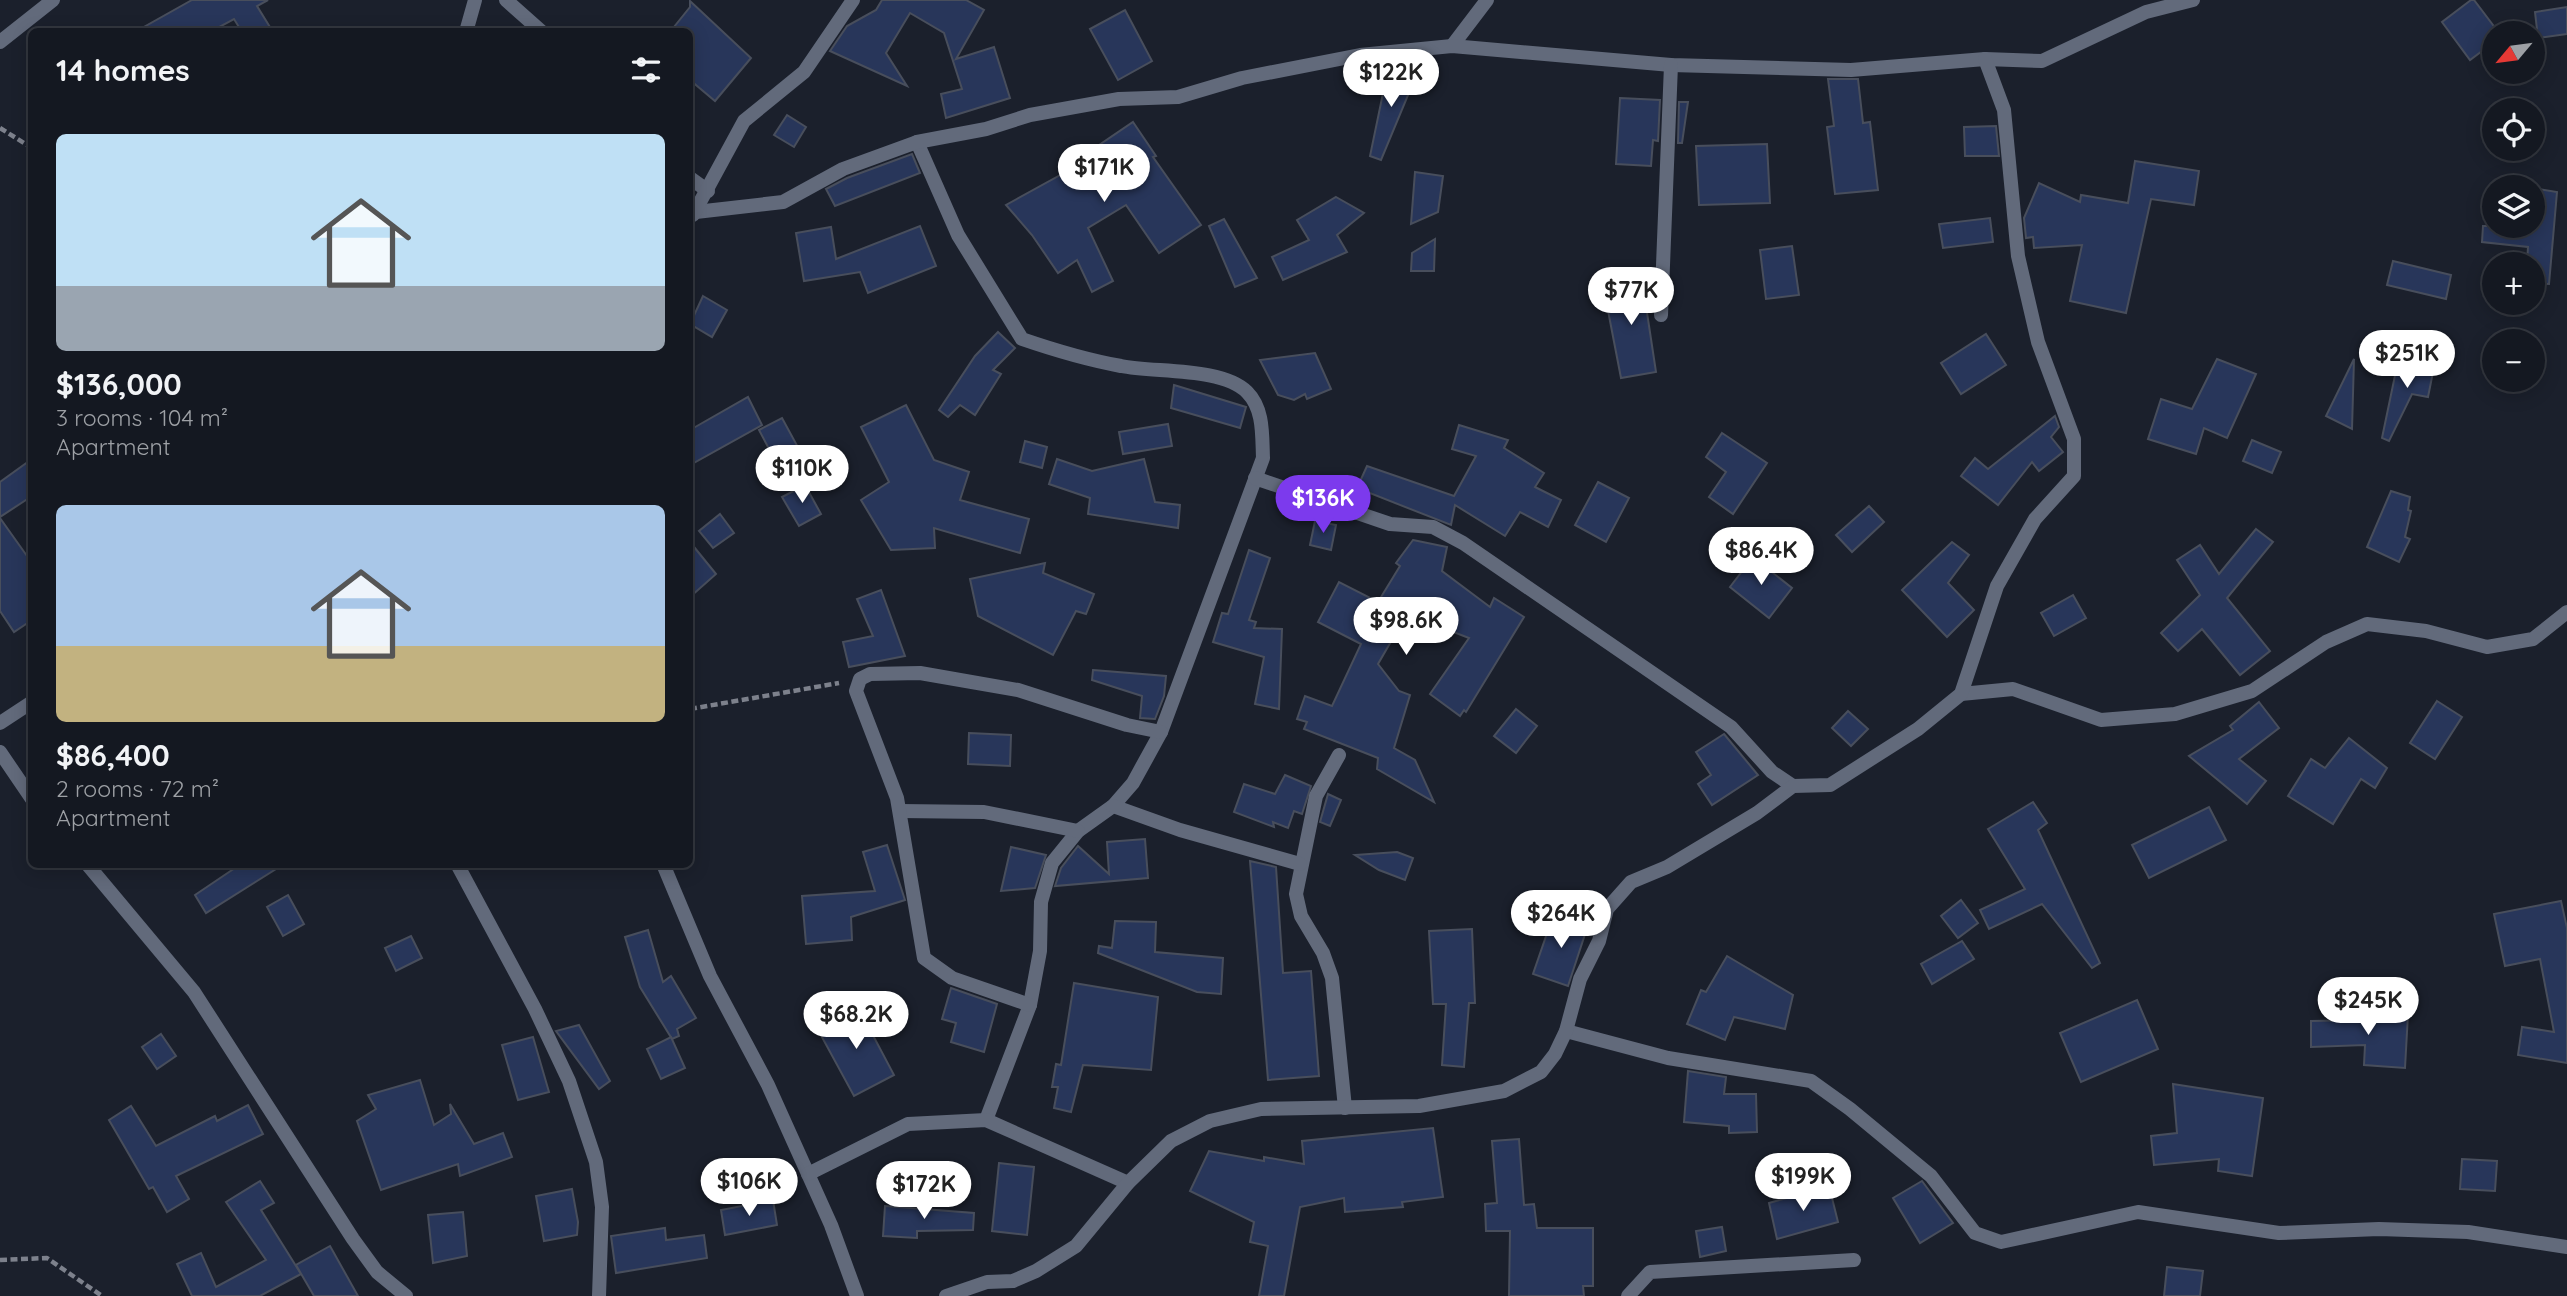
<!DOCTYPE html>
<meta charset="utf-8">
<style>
:root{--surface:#141821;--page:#1d212a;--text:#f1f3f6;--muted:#9da0a5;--line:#33373f;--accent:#7c3aed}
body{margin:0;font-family:Quicksand,sans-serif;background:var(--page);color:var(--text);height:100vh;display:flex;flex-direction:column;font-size:26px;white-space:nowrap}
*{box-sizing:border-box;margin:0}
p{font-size:23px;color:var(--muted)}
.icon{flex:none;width:38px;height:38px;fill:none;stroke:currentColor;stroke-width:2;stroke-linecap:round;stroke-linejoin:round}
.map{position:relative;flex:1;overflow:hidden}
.side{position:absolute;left:28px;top:28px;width:665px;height:840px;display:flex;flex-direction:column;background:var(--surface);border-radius:10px;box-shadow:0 4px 18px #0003,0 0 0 2px var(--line)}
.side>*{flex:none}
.needle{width:46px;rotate:241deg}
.buttons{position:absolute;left:2482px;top:21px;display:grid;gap:14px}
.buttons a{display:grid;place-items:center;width:63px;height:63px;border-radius:50%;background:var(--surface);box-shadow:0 4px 18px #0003,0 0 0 2px var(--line);font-size:35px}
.price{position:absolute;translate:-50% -60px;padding:0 16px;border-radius:24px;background:#fff;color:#222;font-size:23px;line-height:46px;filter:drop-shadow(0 2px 4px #0008)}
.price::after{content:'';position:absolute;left:50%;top:42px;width:21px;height:16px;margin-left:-10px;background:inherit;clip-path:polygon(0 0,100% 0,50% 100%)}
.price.on{background:var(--accent);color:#fff}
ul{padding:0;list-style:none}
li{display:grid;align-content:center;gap:14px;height:371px;padding:0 28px}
li span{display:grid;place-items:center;height:217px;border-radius:10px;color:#555}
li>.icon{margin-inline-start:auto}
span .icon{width:126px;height:126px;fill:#fffc;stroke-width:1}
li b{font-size:30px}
h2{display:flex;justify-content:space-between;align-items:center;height:84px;padding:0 28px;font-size:30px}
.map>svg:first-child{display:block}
.building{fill:#28365a;stroke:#484e5c;stroke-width:2}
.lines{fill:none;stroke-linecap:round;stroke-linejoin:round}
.path{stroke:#7d818c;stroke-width:4.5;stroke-dasharray:7 3.5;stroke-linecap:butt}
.minor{stroke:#626a7b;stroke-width:14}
</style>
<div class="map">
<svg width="2567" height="1296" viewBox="0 0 2567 1296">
<rect width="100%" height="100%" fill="#1b202c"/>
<g class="building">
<path d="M 192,0 L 268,0 L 257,6 L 273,32 L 242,32 L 234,19 L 210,32 L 135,32 Z"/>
<path d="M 882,0 L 966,0 L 984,10 L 956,59 L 994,47 L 1010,98 L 946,118 L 941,94 L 962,89 L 944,33 L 910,13 L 886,53 L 907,86 L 830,51 L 847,26 L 876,10 Z"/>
<path d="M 2471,0 L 2474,0 L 2499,33 L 2494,33 L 2494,42 L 2470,60 L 2442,22 Z"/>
<path d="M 690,1 L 751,58 L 715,101 L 690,80 L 690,32 L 670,32 L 690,7 Z"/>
<path d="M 2567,7 L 2567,34 L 2538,38 L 2535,12 Z"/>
<path d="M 1125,10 L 1152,61 L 1118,80 L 1090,29 Z"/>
<path d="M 1388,69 L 1416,76 L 1381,160 L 1370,156 Z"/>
<path d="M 1828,79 L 1858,79 L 1863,123 L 1870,122 L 1878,190 L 1835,194 L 1827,127 L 1834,126 Z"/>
<path d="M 1620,98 L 1660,100 L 1658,141 L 1653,140 L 1651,166 L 1616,164 Z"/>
<path d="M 1679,102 L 1688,102 L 1682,143 L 1678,143 Z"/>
<path d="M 787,115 L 806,127 L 794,147 L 774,135 Z"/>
<path d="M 1133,122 L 1156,156 L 1153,157 L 1201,225 L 1159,253 L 1126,205 L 1088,228 L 1113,281 L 1092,292 L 1077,260 L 1058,273 L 1032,235 L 1006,205 L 1062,174 L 1061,171 Z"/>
<path d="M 1996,126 L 1999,156 L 1965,156 L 1964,127 Z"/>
<path d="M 1767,144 L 1770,203 L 1699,205 L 1696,146 Z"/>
<path d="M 912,154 L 920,173 L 835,206 L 826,189 L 847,178 Z"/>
<path d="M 2135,161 L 2199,171 L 2194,205 L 2151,199 L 2126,313 L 2070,301 L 2082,245 L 2034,248 L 2033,237 L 2026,238 L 2024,218 L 2039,183 L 2080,202 L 2081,195 L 2128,203 Z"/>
<path d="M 1415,172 L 1443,176 L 1438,212 L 1411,224 Z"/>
<path d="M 2532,188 L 2557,192 L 2549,284 L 2532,283 L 2532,264 L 2527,264 L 2528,247 L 2482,242 L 2483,226 L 2532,226 Z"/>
<path d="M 1336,197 L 1364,213 L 1337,235 L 1347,252 L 1283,280 L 1272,257 L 1309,240 L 1297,220 Z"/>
<path d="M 1990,218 L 1993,242 L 1943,248 L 1939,224 Z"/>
<path d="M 1224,219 L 1257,278 L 1235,287 L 1209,226 Z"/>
<path d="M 920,226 L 936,266 L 868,293 L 860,272 L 804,281 L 796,233 L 831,227 L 836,259 Z"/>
<path d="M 1435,239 L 1434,271 L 1411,271 L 1412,253 Z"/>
<path d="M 1792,246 L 1799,295 L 1766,299 L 1760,250 Z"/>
<path d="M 2393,261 L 2451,275 L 2446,299 L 2387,285 Z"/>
<path d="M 1641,273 L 1656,372 L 1621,378 L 1605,295 L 1618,293 L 1615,277 Z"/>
<path d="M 703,296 L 727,310 L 712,337 L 690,324 Z"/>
<path d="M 998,332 L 1015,348 L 993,370 L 1001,374 L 975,415 L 960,405 L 948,417 L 939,410 L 975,356 Z"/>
<path d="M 1986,334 L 2006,365 L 1961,394 L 1941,363 Z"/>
<path d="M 1315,353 L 1331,389 L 1307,399 L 1305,394 L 1294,400 L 1278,395 L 1260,360 Z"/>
<path d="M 2217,359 L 2256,374 L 2227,438 L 2204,428 L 2196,454 L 2148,439 L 2161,399 L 2192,409 Z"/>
<path d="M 2354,359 L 2352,429 L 2326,416 Z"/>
<path d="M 2398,361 L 2435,362 L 2428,397 L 2412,394 L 2389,441 L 2382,438 Z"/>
<path d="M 1174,385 L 1246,407 L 1240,428 L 1171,408 Z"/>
<path d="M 748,397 L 762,425 L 690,465 L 690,430 Z"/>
<path d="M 906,405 L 934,460 L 969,472 L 960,500 L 1029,519 L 1020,553 L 934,528 L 935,548 L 891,550 L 861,500 L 889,482 L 861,427 Z"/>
<path d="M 2055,416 L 2059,427 L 2051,437 L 2063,452 L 2039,471 L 2032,462 L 1998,505 L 1961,476 L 1975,458 L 1988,469 Z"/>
<path d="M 782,418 L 800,451 L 777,464 L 759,430 Z"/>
<path d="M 1168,424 L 1172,446 L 1123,454 L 1119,432 Z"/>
<path d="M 1459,425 L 1508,440 L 1504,448 L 1544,473 L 1535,487 L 1561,500 L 1548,527 L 1520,512 L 1505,536 L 1455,505 L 1451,525 L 1357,488 L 1367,466 L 1454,496 L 1476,456 L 1452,449 Z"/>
<path d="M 1722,433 L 1767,463 L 1733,514 L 1709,497 L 1726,472 L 1706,457 Z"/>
<path d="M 2252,440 L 2281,452 L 2272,473 L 2243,461 Z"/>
<path d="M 1025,441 L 1047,447 L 1042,468 L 1020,462 Z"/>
<path d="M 32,459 L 32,496 L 0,517 L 0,482 Z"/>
<path d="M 1057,459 L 1092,471 L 1144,459 L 1155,502 L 1180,505 L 1178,528 L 1088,514 L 1090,498 L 1049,484 Z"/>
<path d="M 1598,482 L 1629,498 L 1606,542 L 1575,525 Z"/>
<path d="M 805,485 L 821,514 L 799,526 L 782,497 Z"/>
<path d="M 2391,491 L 2410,497 L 2408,510 L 2411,511 L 2405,537 L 2410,539 L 2399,562 L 2367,547 Z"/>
<path d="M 1869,506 L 1884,522 L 1852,552 L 1836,535 Z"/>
<path d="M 720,514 L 734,533 L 713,548 L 699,531 Z"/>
<path d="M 0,518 L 32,563 L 32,620 L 14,632 L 0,611 Z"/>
<path d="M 1315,521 L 1336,525 L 1331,550 L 1310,545 Z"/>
<path d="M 2256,529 L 2273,542 L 2227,598 L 2270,651 L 2240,675 L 2202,629 L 2178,651 L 2161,633 L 2200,595 L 2177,560 L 2200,545 L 2219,574 Z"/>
<path d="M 1413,540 L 1447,547 L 1442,571 L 1490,607 L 1494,598 L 1524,617 L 1466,712 L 1464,710 L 1460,716 L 1430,694 L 1469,638 L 1407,614 L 1378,664 L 1399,691 L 1410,695 L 1394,748 L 1415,760 L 1434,802 L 1377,769 L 1378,758 L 1304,729 L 1307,722 L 1297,719 L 1305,696 L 1332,706 L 1361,644 L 1318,622 L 1339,582 L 1378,602 L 1400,566 L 1396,563 Z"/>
<path d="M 690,542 L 716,574 L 690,597 Z"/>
<path d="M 1952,542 L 1969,555 L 1948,583 L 1974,610 L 1947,637 L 1902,590 Z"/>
<path d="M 1249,550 L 1270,558 L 1249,620 L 1256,622 L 1254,628 L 1282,629 L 1279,709 L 1255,704 L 1264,657 L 1213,642 L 1222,613 L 1228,614 Z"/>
<path d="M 1753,557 L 1792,588 L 1769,618 L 1730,587 Z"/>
<path d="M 1045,563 L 1043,573 L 1094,594 L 1086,614 L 1076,611 L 1053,655 L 978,616 L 970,579 Z"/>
<path d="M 881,590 L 905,656 L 849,667 L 843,642 L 873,636 L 857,599 Z"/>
<path d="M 2073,595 L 2086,618 L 2054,636 L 2041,613 Z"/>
<path d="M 1093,670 L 1166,676 L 1164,696 L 1155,719 L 1140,718 L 1142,696 L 1092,680 Z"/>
<path d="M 2437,701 L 2462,717 L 2435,759 L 2410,743 Z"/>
<path d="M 2259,702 L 2279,728 L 2239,759 L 2266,781 L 2247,804 L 2189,756 L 2233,730 L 2230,726 Z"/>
<path d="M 1516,709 L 1537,726 L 1516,753 L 1494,736 Z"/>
<path d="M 1848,711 L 1868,729 L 1851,746 L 1832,728 Z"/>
<path d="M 969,733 L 1011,735 L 1010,766 L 968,764 Z"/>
<path d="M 1724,734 L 1758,775 L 1712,805 L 1698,784 L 1711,775 L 1696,752 Z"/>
<path d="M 2349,738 L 2387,768 L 2375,788 L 2361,779 L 2333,824 L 2288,796 L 2311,759 L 2325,768 Z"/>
<path d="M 1285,775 L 1311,786 L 1302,814 L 1294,811 L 1288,828 L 1273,822 L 1274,827 L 1234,812 L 1244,784 L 1275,794 Z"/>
<path d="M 1328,794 L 1341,800 L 1330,826 L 1320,822 Z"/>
<path d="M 2033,802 L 2047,823 L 2038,830 L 2100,963 L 2092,968 L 2042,904 L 1989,929 L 1980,910 L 2025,889 L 1988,829 Z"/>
<path d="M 2209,807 L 2226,840 L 2149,878 L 2132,845 Z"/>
<path d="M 1145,839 L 1148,878 L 1055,886 L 1061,868 L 1078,846 L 1109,874 L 1107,842 Z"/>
<path d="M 887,845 L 905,900 L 851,917 L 852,940 L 806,944 L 802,896 L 875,891 L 863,852 Z"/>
<path d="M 1011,847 L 1046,855 L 1035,888 L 1001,891 Z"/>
<path d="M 1397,852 L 1413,858 L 1405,880 L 1379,870 L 1355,855 Z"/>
<path d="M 1250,861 L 1276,867 L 1283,973 L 1311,971 L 1319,1076 L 1268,1080 Z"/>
<path d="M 241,864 L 284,864 L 206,913 L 195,895 Z"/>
<path d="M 288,895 L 304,924 L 283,936 L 267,907 Z"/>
<path d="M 1961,900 L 1978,923 L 1958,938 L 1941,916 Z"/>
<path d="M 2561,901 L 2567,928 L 2567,1063 L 2518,1055 L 2522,1027 L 2554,1032 L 2540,959 L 2505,966 L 2494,914 Z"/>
<path d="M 1554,913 L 1588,925 L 1568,986 L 1533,974 Z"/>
<path d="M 1115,921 L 1156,922 L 1155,952 L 1223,958 L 1221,994 L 1197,992 L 1098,953 L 1099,946 L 1112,948 Z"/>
<path d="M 1472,929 L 1475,1003 L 1469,1003 L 1464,1067 L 1442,1065 L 1446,1004 L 1433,1004 L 1429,931 Z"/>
<path d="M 648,930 L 663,982 L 671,976 L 696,1018 L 677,1029 L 679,1036 L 672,1039 L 640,987 L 625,937 Z"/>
<path d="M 411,936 L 422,958 L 396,971 L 385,948 Z"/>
<path d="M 1962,941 L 1974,959 L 1932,984 L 1921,964 Z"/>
<path d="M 1727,956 L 1793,995 L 1785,1029 L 1734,1017 L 1725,1040 L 1687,1024 L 1701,990 L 1706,992 Z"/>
<path d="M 1074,983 L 1158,997 L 1151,1070 L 1083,1065 L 1071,1112 L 1054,1108 L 1058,1087 L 1052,1087 L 1056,1064 L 1061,1065 Z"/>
<path d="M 951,988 L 997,1004 L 984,1052 L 951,1042 L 956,1023 L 942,1019 Z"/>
<path d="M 2137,1000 L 2158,1049 L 2081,1082 L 2060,1033 Z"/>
<path d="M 858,1007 L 894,1075 L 854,1096 L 817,1028 Z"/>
<path d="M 2368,1011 L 2408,1014 L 2405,1068 L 2364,1065 L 2365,1045 L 2311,1047 L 2311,1021 L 2367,1020 Z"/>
<path d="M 579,1025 L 610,1081 L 599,1089 L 556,1031 Z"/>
<path d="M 161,1034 L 176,1056 L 157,1069 L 142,1047 Z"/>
<path d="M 533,1037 L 549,1092 L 518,1100 L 502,1045 Z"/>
<path d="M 671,1037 L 685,1068 L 661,1079 L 647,1049 Z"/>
<path d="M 1688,1071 L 1726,1077 L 1724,1094 L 1756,1094 L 1757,1132 L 1729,1133 L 1729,1126 L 1684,1122 Z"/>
<path d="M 420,1080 L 434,1125 L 451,1114 L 450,1104 L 474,1144 L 503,1133 L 512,1157 L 460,1176 L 458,1164 L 381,1190 L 357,1121 L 376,1109 L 368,1095 Z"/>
<path d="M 2173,1084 L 2263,1098 L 2252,1176 L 2218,1171 L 2219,1159 L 2154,1165 L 2151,1136 L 2177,1133 Z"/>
<path d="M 248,1105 L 263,1134 L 176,1176 L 189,1199 L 167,1212 L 153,1187 L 149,1189 L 109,1120 L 131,1106 L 156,1146 L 215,1116 L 217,1121 Z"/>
<path d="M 1433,1128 L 1443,1197 L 1402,1202 L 1403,1207 L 1345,1212 L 1344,1198 L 1300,1207 L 1284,1296 L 1259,1296 L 1268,1246 L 1250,1242 L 1254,1222 L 1190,1191 L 1209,1151 L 1264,1161 L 1264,1157 L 1304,1164 L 1302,1141 Z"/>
<path d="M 1519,1139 L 1524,1205 L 1534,1204 L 1537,1228 L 1593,1228 L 1593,1286 L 1583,1286 L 1584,1296 L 1509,1296 L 1510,1231 L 1486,1231 L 1485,1204 L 1497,1203 L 1492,1141 Z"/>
<path d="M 2462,1159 L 2497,1161 L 2495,1191 L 2460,1189 Z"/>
<path d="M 999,1163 L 1034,1167 L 1027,1235 L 992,1231 Z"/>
<path d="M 260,1181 L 274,1203 L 261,1210 L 301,1274 L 260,1296 L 192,1296 L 177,1264 L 201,1253 L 216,1287 L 266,1260 L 226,1202 Z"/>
<path d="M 1922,1181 L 1953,1223 L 1920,1243 L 1893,1198 Z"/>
<path d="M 1829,1186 L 1838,1222 L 1777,1239 L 1769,1203 Z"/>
<path d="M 572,1189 L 578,1222 L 577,1235 L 544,1241 L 536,1196 Z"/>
<path d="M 773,1200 L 777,1225 L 725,1235 L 721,1210 Z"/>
<path d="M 885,1206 L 974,1213 L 973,1230 L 917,1231 L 917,1238 L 883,1236 Z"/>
<path d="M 463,1212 L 467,1256 L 433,1263 L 428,1215 Z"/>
<path d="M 1722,1227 L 1726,1251 L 1700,1257 L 1696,1231 Z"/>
<path d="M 665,1228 L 666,1240 L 704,1235 L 707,1258 L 616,1273 L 611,1236 Z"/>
<path d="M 330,1246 L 358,1296 L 314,1296 L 296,1265 Z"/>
<path d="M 2167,1267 L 2203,1271 L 2200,1296 L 2164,1296 Z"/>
</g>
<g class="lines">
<g class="path">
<path d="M 0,128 L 32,148"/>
<path d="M 690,709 L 839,683"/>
<path d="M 0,1260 L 47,1258 L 102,1296"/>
</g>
<g class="minor">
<path d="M 506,0 L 542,32"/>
<path d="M 466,32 L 475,0"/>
<path d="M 0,42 L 53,0"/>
<path d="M 1452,46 L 1487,0"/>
<path d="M 917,142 L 958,235 L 1022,339 C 1054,350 1088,360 1121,366 C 1155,373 1222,367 1247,392 C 1264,409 1262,435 1263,458 L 1161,732 L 1133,783 L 1113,806 L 1078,831 L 1052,863 L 1041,902 L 1040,951 L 1030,1005 L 986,1120"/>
<path d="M 690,178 L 708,191"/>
<path d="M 696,212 L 783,202 L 843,169 L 917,142 L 986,129 L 1030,115 L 1119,99 L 1178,97 L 1242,78 L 1360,55 L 1452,46 L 1671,65 L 1851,70 L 1985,59 L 2042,61 L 2146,12 L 2193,0"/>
<path d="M 693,215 L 744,121 L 804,72 L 853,0"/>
<path d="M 1661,315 L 1671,65"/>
<path d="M 1255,478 L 1390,524 L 1433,527 L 1463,543 L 1731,727 L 1772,772 L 1793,786"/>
<path d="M 1961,694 L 2013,689 L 2101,720 L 2175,714 L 2252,691 L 2326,642 L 2367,624 L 2426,631 L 2487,647 L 2533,639 L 2567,612"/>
<path d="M 0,723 L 32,702"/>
<path d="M 0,752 L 32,799"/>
<path d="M 1339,755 L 1316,796 L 1296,894 L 1301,916 L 1323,953 L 1332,978 L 1345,1108"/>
<path d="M 1113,806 L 1180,830 L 1300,864"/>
<path d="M 900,811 L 984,812 L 1078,831"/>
<path d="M 87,864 L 194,992 L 353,1239 L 377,1272 L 406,1296"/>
<path d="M 457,864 L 535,1009 L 569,1081 L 596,1162 L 602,1207 L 599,1296"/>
<path d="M 663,864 L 710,976 L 768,1085 L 831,1225 L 857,1296"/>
<path d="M 1030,1005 L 952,978 L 924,958 L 897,798 L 856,691 L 860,679 L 870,674 L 920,673 L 1018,690 L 1127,725 L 1161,732"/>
<path d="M 1566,1031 L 1668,1058 L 1811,1081 L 1850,1109 L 1931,1176 L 1975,1233 L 2001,1242 L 2138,1212 L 2279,1233 L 2379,1229 L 2468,1232 L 2567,1247"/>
<path d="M 808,1174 L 908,1124 L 986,1120 L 1128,1183"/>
<path d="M 946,1296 L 987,1282 L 1013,1281 L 1036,1271 L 1076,1246 L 1128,1183 L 1171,1141 L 1210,1121 L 1261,1109 L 1419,1106 L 1504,1091 L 1541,1072 L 1555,1054 L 1566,1031 L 1580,979 L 1599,941 L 1607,909 L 1631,882 L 1667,867 L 1757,813 L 1793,786 L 1830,785 L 1918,729 L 1961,694 L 1997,586 L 2035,519 L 2074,476 L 2074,439 L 2038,342 L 2018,256 L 2004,110 L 1985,59"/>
<path d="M 1628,1296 L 1650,1272 L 1854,1260"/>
</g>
</g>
</svg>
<div class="buttons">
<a><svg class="needle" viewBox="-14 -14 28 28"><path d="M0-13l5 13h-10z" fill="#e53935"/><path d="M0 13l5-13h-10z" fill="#9da0a5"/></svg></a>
<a><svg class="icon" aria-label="locate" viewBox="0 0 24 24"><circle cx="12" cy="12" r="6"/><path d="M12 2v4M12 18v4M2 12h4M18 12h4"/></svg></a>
<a><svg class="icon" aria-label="layers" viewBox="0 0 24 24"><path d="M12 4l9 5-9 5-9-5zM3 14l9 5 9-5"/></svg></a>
<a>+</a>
<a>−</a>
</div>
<b class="price" style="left:1391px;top:109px">$122K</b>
<b class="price" style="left:1104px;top:204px">$171K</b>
<b class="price" style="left:1631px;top:327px">$77K</b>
<b class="price" style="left:2407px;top:390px">$251K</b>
<b class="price" style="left:802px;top:505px">$110K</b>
<b class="price on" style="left:1323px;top:535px">$136K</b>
<b class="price" style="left:1761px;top:587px">$86.4K</b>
<b class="price" style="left:1406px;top:657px">$98.6K</b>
<b class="price" style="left:1561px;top:950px">$264K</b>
<b class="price" style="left:2368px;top:1037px">$245K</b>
<b class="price" style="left:856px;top:1051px">$68.2K</b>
<b class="price" style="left:1803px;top:1213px">$199K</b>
<b class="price" style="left:749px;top:1218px">$106K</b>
<b class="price" style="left:924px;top:1221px">$172K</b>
<section class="side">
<h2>14 homes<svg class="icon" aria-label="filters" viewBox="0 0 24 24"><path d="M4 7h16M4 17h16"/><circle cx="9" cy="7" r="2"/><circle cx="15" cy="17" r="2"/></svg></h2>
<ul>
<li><span style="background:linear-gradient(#bfe0f5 70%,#9aa5b1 0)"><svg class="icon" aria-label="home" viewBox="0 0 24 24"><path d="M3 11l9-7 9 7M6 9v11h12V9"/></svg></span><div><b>$136,000</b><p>3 rooms · 104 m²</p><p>Apartment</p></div></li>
<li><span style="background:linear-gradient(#a9c7e8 65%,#c2b280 0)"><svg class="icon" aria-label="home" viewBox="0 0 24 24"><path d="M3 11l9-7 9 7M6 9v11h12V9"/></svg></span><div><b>$86,400</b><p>2 rooms · 72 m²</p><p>Apartment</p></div></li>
</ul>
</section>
</div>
